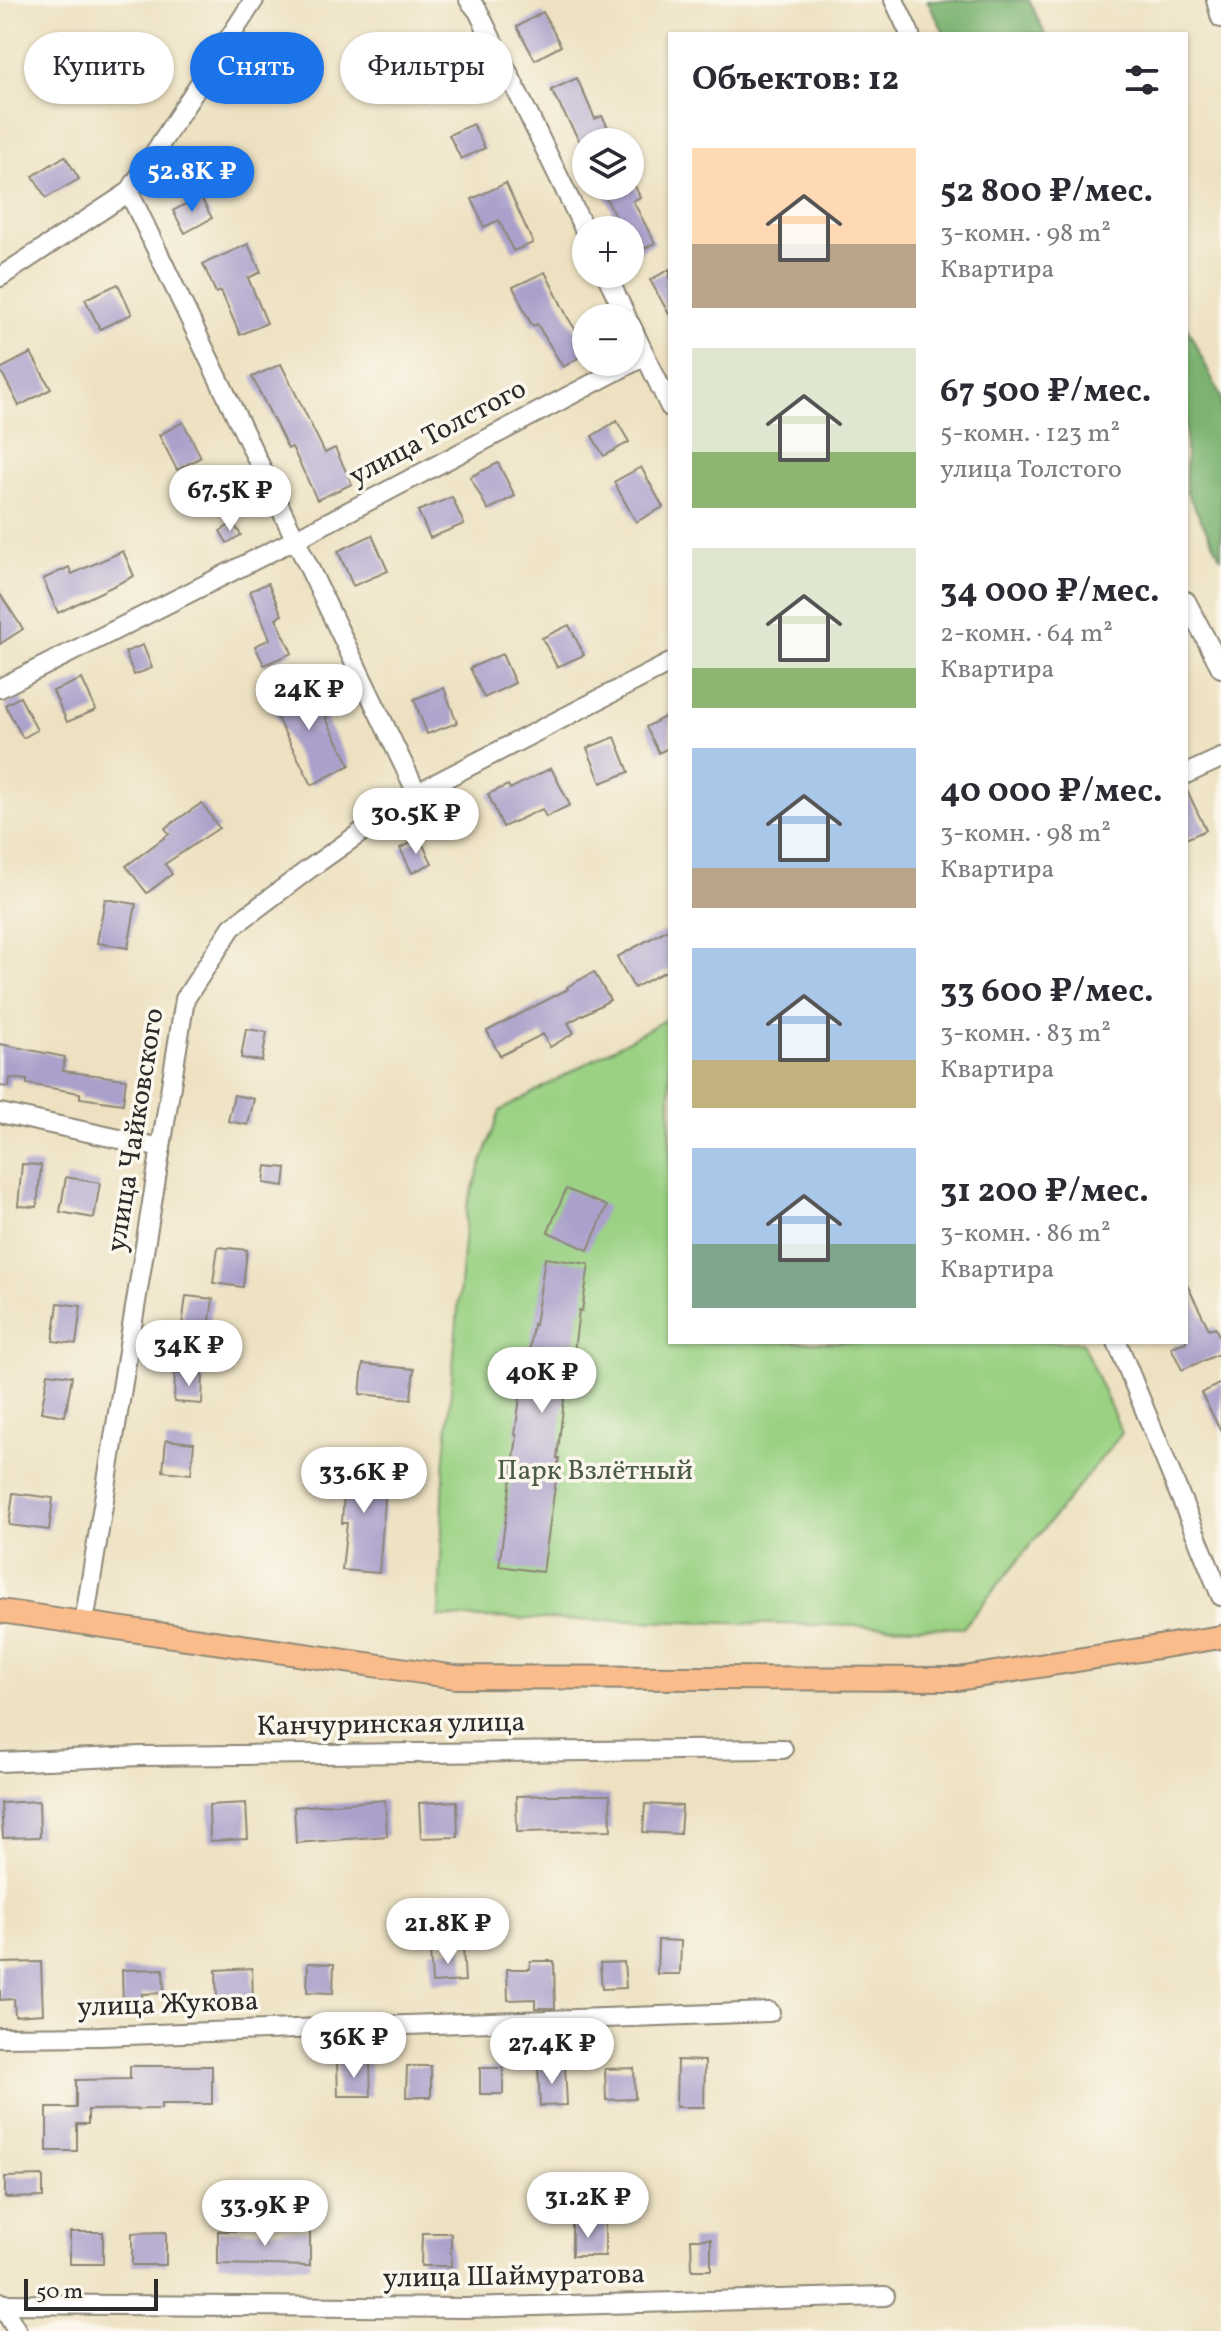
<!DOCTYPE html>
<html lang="ru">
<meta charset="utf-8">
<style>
:root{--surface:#fff;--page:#f2f2f3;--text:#2b2b33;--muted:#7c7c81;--accent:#1a73e8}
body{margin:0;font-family:Vollkorn,serif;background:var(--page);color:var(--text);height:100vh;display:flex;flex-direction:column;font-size:30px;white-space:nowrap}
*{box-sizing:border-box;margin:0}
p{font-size:26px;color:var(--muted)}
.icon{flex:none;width:44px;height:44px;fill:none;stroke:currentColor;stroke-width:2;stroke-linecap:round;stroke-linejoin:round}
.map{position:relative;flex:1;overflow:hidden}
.drawer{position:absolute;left:668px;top:32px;width:520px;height:1312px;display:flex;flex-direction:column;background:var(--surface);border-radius:0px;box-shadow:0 2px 6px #0004}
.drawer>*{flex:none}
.guide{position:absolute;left:24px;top:32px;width:524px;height:72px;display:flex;gap:16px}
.fabs{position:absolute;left:572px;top:128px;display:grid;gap:16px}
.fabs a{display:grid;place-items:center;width:72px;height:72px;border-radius:50%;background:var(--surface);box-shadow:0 2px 6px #0004;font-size:40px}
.scale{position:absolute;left:24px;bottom:20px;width:134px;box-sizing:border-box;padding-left:8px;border:4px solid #2b2b2b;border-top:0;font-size:22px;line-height:28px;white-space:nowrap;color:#2b2b2b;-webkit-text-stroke:6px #fbf7ec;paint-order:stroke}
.price{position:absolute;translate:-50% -68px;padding:0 18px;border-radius:28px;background:#fff;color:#222;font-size:26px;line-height:52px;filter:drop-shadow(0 2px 4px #0008)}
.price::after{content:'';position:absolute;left:50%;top:48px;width:24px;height:18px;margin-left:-12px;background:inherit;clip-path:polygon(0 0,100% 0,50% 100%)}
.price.selected{background:var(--accent);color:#fff}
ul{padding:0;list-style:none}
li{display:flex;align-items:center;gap:24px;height:200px;padding:0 24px}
li span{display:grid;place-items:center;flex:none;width:224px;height:160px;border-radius:0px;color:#555}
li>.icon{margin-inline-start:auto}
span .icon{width:96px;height:96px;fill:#fffc;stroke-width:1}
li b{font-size:34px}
h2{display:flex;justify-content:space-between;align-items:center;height:96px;padding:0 24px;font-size:34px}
.tag{padding:0 28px;border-radius:36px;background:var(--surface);box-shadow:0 2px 6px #0004;font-size:28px;line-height:72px}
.tag.selected{background:var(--accent);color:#fff}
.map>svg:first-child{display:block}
.green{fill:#9ad183;stroke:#627e57;stroke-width:2}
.forest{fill:#7bb371;stroke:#536f4e;stroke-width:2}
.building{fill:#aaa0cb}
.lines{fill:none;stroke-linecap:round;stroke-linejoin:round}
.minor-casing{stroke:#8c8676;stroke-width:22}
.major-casing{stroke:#8c8676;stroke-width:26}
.minor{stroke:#fff;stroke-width:18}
.major{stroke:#f9bc8a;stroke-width:22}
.labels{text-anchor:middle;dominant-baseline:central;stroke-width:7;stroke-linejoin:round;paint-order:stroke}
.street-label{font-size:28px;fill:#2b2b2b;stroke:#fbf7ec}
.park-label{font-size:28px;fill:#4c5d45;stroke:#fbf7ec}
</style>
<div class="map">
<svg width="1221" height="2331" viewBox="0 0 1221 2331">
<rect width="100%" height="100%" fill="#fbf7ec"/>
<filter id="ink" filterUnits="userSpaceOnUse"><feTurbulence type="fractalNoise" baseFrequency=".0125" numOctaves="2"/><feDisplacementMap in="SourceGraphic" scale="16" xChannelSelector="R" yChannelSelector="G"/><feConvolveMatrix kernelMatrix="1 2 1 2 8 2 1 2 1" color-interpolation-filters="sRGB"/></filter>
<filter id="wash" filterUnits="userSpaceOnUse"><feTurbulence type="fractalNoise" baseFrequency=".006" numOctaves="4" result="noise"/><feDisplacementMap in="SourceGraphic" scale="32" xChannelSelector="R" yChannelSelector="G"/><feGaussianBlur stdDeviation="1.8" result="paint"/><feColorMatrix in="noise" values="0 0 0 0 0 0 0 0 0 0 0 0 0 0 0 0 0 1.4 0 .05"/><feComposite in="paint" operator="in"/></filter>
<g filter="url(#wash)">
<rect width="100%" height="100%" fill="#ede1c1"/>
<path class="green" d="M 670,1017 L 670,1342 L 1082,1342 L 1122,1433 L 963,1628 L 439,1617 L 444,1469 L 467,1205 L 500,1111 Z"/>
<g class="forest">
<path d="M 927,0 L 1029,0 L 1045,34 L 945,34 Z"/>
<path d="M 1186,325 L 1221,397 L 1221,558 L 1186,491 Z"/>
</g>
<g id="blocks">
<g class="building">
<path d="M 543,12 L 561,46 L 535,60 L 517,27 Z"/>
<path d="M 445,58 L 459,86 L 424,103 L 411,75 Z"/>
<path d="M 577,78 L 595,119 L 602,116 L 616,142 L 580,142 L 551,90 Z"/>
<path d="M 473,124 L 485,148 L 461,159 L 449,135 Z"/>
<path d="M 65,156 L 79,179 L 46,198 L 33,176 Z"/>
<path d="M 506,183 L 533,243 L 513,251 L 499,220 L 484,227 L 472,199 Z"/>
<path d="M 600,186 L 635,186 L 640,197 L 633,201 L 655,243 L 630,256 L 630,230 L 622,230 Z"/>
<path d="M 200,196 L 212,218 L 185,233 L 173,211 Z"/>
<path d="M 248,244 L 261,272 L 248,278 L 267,323 L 240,335 L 221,291 L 216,293 L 203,264 Z"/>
<path d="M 670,269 L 670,316 L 650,280 Z"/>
<path d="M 545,272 L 568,318 L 586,346 L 586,353 L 563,367 L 537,324 L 532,326 L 513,287 Z"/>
<path d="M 118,284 L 132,314 L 100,329 L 85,299 Z"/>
<path d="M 31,353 L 51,389 L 19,406 L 0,369 Z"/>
<path d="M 281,364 L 325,453 L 335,448 L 352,484 L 317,500 L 292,447 L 288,449 L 252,377 Z"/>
<path d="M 617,421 L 629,442 L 604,456 L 592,436 Z"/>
<path d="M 183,422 L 201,457 L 177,470 L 159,435 Z"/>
<path d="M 498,463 L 515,496 L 488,510 L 470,477 Z"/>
<path d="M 641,467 L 663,507 L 636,522 L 614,482 Z"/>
<path d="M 452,497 L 464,524 L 430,538 L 418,511 Z"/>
<path d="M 233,523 L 241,535 L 227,543 L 220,531 Z"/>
<path d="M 372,535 L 388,571 L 353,586 L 338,551 Z"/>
<path d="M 123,551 L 134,576 L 58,613 L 43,579 L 69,567 L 72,574 Z"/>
<path d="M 268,583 L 282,615 L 276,618 L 292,653 L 264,665 L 255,646 L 270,639 L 250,591 Z"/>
<path d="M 0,594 L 23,629 L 0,644 Z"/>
<path d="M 569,625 L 584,655 L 557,667 L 542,638 Z"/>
<path d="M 143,645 L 152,668 L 134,675 L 125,652 Z"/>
<path d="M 502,654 L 515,683 L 484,698 L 470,668 Z"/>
<path d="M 82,679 L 96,710 L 67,722 L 53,691 Z"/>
<path d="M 311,681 L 328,716 L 325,717 L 350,765 L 312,785 L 268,701 Z"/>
<path d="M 444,688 L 457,723 L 427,734 L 414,699 Z"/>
<path d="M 20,697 L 37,730 L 23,738 L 5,705 Z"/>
<path d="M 670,714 L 670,747 L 659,753 L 646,727 Z"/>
<path d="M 615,737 L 629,772 L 601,783 L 587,748 Z"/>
<path d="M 551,768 L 570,805 L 546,817 L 542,809 L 503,827 L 488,794 L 508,785 L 510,789 Z"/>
<path d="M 1186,788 L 1206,830 L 1186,839 Z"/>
<path d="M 202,803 L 219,828 L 165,864 L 172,874 L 147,893 L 126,866 L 169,834 L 165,828 Z"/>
<path d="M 420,839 L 432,863 L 412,873 L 400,848 Z"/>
<path d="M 105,899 L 136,904 L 128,948 L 97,943 Z"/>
<path d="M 670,928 L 670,969 L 634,988 L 617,957 Z"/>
<path d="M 594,972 L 610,1000 L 568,1023 L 574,1033 L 550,1047 L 543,1034 L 500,1056 L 487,1031 L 568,989 L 567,987 Z"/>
<path d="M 246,1029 L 267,1032 L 262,1061 L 241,1058 Z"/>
<path d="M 0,1044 L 65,1057 L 63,1071 L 126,1079 L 123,1104 L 80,1098 L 80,1093 L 27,1084 L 27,1080 L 10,1078 L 9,1087 L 0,1086 Z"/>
<path d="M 234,1095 L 254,1099 L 248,1125 L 228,1121 Z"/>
<path d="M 22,1164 L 41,1165 L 37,1207 L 18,1206 Z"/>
<path d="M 266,1166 L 286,1168 L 284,1186 L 264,1183 Z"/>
<path d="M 66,1177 L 100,1183 L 94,1218 L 60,1212 Z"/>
<path d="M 566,1189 L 607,1206 L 588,1250 L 548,1232 Z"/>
<path d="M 218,1247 L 247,1250 L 243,1287 L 213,1283 Z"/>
<path d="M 545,1258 L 589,1264 L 582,1311 L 579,1310 L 571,1377 L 567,1376 L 557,1458 L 559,1458 L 543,1572 L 499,1566 L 517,1436 L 515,1435 L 521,1389 L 525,1389 L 533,1324 L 535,1325 Z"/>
<path d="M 1186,1283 L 1209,1329 L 1215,1327 L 1221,1340 L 1221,1353 L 1182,1370 L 1171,1347 L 1186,1342 Z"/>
<path d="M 186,1296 L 213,1299 L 208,1336 L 181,1333 Z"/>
<path d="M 58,1303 L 81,1306 L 76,1344 L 53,1341 Z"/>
<path d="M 363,1364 L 414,1369 L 411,1399 L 360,1394 Z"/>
<path d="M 48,1373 L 72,1376 L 65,1416 L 41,1412 Z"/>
<path d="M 175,1373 L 203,1374 L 202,1404 L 174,1402 Z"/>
<path d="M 1221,1383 L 1221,1431 L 1201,1393 Z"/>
<path d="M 166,1440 L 194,1443 L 191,1474 L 163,1471 Z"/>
<path d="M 346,1460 L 388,1463 L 379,1573 L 342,1570 L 347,1523 L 342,1523 Z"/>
<path d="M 13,1493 L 53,1498 L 49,1530 L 9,1525 Z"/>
<path d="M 553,1795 L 610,1795 L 611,1830 L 517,1832 L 516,1796 Z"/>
<path d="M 385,1800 L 387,1836 L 296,1843 L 294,1807 Z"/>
<path d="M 39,1801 L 40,1837 L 3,1838 L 1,1803 Z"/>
<path d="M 457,1801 L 458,1837 L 421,1838 L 419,1803 Z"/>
<path d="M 246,1803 L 248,1839 L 210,1841 L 209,1805 Z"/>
<path d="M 645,1804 L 682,1806 L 680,1834 L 643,1832 Z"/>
<path d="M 658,1940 L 681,1941 L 680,1974 L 657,1974 Z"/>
<path d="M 463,1948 L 465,1981 L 432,1983 L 430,1951 Z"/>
<path d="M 530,1961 L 554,1961 L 555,2008 L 535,2008 L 535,1999 L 508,2000 L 507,1969 L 530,1969 Z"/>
<path d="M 41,1962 L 43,2014 L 15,2016 L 14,1999 L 0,2000 L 0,1963 Z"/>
<path d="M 624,1962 L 626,1988 L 602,1989 L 600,1963 Z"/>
<path d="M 308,1963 L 334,1964 L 333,1993 L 307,1992 Z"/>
<path d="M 252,1968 L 253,2002 L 217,2003 L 216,1970 Z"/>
<path d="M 163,1969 L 164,1993 L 142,1994 L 143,2006 L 123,2007 L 122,1970 Z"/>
<path d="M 677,2060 L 705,2061 L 704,2107 L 676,2107 Z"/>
<path d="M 337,2063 L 370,2063 L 371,2096 L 338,2096 Z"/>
<path d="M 130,2066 L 212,2066 L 212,2104 L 161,2104 L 161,2109 L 88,2110 L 88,2124 L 77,2124 L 77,2151 L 47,2151 L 47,2108 L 76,2108 L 76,2080 L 130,2079 Z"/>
<path d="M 407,2066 L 431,2066 L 431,2097 L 406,2097 Z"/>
<path d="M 565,2066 L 567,2105 L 540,2106 L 538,2067 Z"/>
<rect x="480" y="2068" width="23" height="26"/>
<path d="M 634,2068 L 635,2099 L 606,2100 L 605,2069 Z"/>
<path d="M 43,2176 L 43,2197 L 5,2198 L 5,2177 Z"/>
<rect x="572" y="2223" width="33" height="33"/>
<path d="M 310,2230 L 310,2266 L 218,2264 L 218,2231 Z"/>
<rect x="70" y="2232" width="33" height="32"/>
<path d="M 166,2232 L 166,2265 L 132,2265 L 132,2233 Z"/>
<path d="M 422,2233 L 451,2233 L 451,2266 L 421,2266 Z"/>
<path d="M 691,2239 L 711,2239 L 711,2270 L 692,2270 Z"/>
</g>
</g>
</g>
<g filter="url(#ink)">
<use href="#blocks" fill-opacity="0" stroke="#8c8676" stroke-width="2"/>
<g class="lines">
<g class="minor-casing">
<g id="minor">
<path d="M 469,0 L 478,11 L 586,233"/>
<path d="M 894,0 L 910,34"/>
<path d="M 1216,0 L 1221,18"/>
<path d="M 129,192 L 417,793"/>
<path d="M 606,274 L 627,318"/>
<path d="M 0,277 L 129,192 L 254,0"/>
<path d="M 630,324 L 670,407"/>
<path d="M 1186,601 L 1221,668"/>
<path d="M 0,688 L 296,539 L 645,356"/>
<path d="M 1186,774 L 1221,758"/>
<path d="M 0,1113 L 161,1148"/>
<path d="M 1117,1342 L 1221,1596"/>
<path d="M 84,1623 L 185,999 L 232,927 L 309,869 L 417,793 L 670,663"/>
<path d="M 0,1762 L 141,1756 L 783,1749"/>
<path d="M 0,2037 L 99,2036 L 770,2012"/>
<path d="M 0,2302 L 17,2331"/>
<path d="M 0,2304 L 465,2308 L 885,2296"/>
</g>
</g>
<g class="major-casing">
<path id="major" d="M 0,1611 L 456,1677 L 958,1679 L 1221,1637"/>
</g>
<use href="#minor" class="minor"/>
<use href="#major" class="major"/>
</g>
</g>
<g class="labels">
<g class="street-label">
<text transform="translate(438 433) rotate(-28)">улица Толстого</text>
<text transform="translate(136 1130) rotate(-81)">улица Чайковского</text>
<text transform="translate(391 1725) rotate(-1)">Канчуринская улица</text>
<text transform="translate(168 2005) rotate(-2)">улица Жукова</text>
<text transform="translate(514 2277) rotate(-1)">улица Шаймуратова</text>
</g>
<g class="park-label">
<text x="595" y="1471">Парк Взлётный</text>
</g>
</g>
</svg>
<div class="fabs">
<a><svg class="icon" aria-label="layers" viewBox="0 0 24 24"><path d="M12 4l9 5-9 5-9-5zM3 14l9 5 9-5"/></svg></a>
<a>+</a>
<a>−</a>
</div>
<div class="scale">50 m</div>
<b class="price selected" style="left:192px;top:214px">52.8K ₽</b>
<b class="price" style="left:230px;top:533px">67.5K ₽</b>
<b class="price" style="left:309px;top:732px">24K ₽</b>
<b class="price" style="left:416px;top:856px">30.5K ₽</b>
<b class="price" style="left:189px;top:1388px">34K ₽</b>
<b class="price" style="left:542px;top:1415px">40K ₽</b>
<b class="price" style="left:364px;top:1515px">33.6K ₽</b>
<b class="price" style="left:448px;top:1966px">21.8K ₽</b>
<b class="price" style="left:354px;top:2080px">36K ₽</b>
<b class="price" style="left:552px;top:2086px">27.4K ₽</b>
<b class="price" style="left:588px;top:2240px">31.2K ₽</b>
<b class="price" style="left:265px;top:2248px">33.9K ₽</b>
<div class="guide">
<a class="tag">Купить</a>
<a class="tag selected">Снять</a>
<a class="tag">Фильтры</a>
</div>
<section class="drawer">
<h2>Объектов: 12<svg class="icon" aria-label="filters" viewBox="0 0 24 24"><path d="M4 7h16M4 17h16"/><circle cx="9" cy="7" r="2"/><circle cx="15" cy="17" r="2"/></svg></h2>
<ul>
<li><span style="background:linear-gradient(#ffd9b3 60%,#b9a48a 0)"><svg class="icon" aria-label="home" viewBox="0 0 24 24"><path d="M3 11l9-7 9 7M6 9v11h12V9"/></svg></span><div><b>52 800 ₽/мес.</b><p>3-комн. · 98 m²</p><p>Квартира</p></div></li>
<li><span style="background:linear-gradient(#dfe7d0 65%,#8fb573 0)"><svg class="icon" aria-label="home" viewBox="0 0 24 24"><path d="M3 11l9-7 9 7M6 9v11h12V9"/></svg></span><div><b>67 500 ₽/мес.</b><p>5-комн. · 123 m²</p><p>улица Толстого</p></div></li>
<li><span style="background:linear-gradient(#dfe7d0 75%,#8fb573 0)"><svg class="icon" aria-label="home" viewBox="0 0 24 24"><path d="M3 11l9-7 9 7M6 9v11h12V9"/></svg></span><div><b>34 000 ₽/мес.</b><p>2-комн. · 64 m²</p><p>Квартира</p></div></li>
<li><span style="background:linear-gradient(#a9c7e8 75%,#b9a48a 0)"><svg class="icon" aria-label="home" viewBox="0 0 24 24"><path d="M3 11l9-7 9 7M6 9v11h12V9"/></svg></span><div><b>40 000 ₽/мес.</b><p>3-комн. · 98 m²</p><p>Квартира</p></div></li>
<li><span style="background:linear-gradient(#a9c7e8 70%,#c2b280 0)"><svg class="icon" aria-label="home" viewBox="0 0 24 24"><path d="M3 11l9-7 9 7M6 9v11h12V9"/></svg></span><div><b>33 600 ₽/мес.</b><p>3-комн. · 83 m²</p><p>Квартира</p></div></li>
<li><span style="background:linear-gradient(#a9c7e8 60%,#7fa58c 0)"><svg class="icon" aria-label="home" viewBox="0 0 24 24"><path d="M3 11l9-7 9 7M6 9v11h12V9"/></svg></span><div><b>31 200 ₽/мес.</b><p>3-комн. · 86 m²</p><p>Квартира</p></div></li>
</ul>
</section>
</div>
